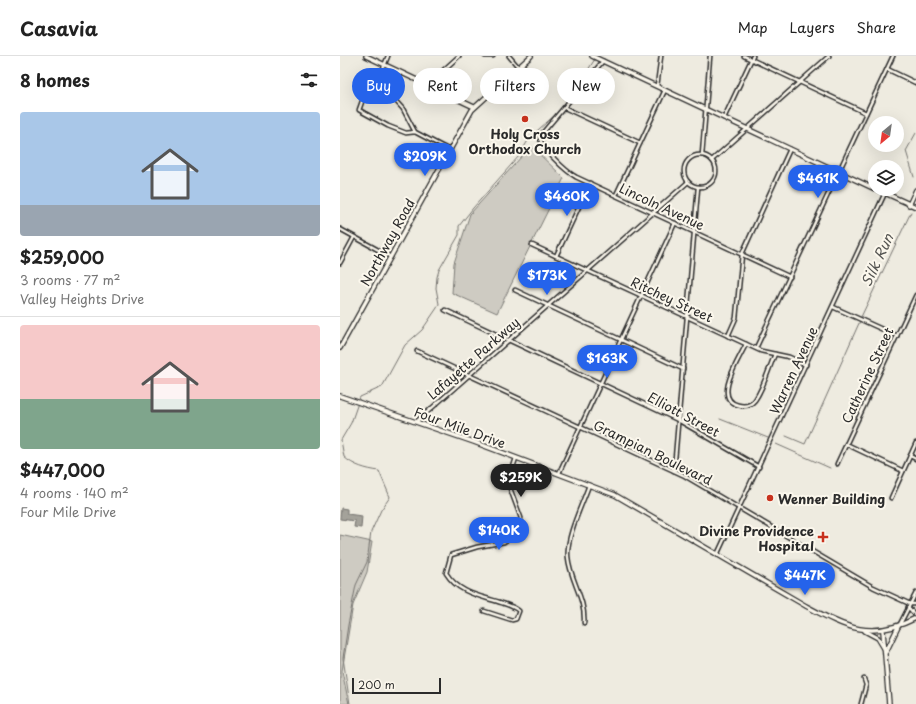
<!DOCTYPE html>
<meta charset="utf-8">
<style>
:root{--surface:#fff;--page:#f6f6f6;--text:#222;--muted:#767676;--line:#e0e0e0;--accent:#2563eb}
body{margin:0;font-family:"Playpen Sans",sans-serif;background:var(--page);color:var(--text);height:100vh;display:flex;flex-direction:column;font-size:15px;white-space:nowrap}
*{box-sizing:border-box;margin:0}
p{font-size:13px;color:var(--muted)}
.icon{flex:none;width:22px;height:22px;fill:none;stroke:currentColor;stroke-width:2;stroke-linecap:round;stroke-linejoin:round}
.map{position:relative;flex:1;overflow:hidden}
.details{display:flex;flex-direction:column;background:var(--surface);width:340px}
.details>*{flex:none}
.top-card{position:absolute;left:12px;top:12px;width:380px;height:36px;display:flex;gap:8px}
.needle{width:26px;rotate:209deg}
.buttons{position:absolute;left:528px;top:60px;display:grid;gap:8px}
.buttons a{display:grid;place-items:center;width:36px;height:36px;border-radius:50%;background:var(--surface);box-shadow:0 4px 16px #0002;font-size:20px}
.scale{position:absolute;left:12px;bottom:10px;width:89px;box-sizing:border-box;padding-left:4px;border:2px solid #2b2b2b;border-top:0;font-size:11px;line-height:14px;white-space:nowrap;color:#2b2b2b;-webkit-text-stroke:3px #fbf7ec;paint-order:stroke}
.price{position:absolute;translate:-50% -34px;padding:0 9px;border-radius:14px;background:var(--accent);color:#fff;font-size:13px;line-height:26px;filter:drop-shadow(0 1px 2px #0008)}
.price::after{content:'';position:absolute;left:50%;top:24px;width:12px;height:9px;margin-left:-6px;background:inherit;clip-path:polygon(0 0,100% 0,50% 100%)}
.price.on{background:#222;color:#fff}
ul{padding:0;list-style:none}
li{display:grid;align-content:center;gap:8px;height:212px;padding:0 20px}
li+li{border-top:1px solid var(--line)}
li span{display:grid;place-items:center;height:124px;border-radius:4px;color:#555}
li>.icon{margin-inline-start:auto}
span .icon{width:72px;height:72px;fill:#fffc;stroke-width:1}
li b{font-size:17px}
h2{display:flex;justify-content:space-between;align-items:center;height:48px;padding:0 20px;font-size:17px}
.chip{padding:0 14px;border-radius:18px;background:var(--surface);box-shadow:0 4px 16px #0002;font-size:14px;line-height:36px}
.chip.on{background:var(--accent);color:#fff}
header{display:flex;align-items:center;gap:24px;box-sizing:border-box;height:56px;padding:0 20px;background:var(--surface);border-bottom:1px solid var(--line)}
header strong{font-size:19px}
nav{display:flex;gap:22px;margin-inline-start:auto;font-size:14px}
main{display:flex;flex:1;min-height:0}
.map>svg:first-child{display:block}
.green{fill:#cecbc2;stroke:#7c7b76}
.water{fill:#a4a29a;stroke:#74726e}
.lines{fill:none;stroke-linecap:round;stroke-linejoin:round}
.stream{stroke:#74726e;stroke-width:1}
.street-casing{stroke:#2b2b2b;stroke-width:5.5}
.secondary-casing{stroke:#2b2b2b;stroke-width:6}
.street{stroke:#fbf7ec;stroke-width:2.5}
.secondary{stroke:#fbf7ec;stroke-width:3.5}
.poi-dot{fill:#c8321e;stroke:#fbf7ec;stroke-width:1.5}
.labels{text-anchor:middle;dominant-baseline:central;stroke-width:4;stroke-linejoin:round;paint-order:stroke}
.poi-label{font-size:13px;font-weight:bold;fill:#2b2b2b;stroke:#fbf7ec}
.street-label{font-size:13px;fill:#2b2b2b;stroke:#fbf7ec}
.water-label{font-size:14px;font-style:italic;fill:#555552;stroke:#fbf7ec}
</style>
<header>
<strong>Casavia</strong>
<nav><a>Map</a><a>Layers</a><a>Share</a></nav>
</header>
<main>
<section class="details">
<h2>8 homes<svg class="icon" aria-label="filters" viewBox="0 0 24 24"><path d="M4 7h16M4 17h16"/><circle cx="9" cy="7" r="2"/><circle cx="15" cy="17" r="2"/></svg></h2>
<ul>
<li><span style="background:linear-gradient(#a9c7e8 75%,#9aa5b1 0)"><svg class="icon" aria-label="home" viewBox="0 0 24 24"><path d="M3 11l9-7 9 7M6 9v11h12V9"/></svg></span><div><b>$259,000</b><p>3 rooms · 77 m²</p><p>Valley Heights Drive</p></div></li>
<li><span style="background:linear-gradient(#f6c9c9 60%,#7fa58c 0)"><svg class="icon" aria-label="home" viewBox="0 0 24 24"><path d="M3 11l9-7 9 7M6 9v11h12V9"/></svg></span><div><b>$447,000</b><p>4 rooms · 140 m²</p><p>Four Mile Drive</p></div></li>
</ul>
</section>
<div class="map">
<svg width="576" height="648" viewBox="0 0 576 648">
<rect width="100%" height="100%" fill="#eeebe0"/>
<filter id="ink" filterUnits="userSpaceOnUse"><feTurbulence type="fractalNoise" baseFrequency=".025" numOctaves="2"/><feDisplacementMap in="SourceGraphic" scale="8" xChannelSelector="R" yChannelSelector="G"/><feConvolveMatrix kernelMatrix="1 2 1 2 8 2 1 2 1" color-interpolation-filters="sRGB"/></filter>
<g filter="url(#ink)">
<g class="green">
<path d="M 191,90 L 224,122 L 157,257 L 112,237 L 114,207 L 130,158 Z"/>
<path d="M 0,479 L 32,486 L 27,516 L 13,549 L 2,615 L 9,648 L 0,648 Z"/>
</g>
<path class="water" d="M 1,452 L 7,453 L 7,458 L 22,460 L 21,472 L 14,471 L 15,465 L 0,463 Z"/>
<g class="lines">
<g class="stream">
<path d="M 574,121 L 566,95 L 576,77"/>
<path d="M 521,261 L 571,156"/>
<path d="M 380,363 L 428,382"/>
<path d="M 446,380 L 465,388 L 520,265"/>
<path d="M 436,388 L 490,412"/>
<path d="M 10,648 L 3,602 L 8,569 L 16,529 L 27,506 L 31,476 L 41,454 L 50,441 L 39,415 C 26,413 14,410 4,401 L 1,384 L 11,367 L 20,341 L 42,331 L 65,289 L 82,274 L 97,252 L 99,248 L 96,232 L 97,221 L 99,214 L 119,179 L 119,170 L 133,152 L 179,100 L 190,81 L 215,59 L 230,42 L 255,3"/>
</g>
<g class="street-casing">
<g id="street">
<path d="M 48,0 L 40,20 L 32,25 L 25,37 L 19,54 L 48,70 L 66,77 L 75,76 L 109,94"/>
<path d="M 145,0 L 153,0"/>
<path d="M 169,0 L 201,38"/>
<path d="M 404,0 L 526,57"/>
<path d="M 263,5 L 200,80 C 198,90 227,116 236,121 L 450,221"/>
<path d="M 547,13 L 576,27"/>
<path d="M 40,20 L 43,31 L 63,53 L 75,76"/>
<path d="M 87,29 L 119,0"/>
<path d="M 317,30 L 321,0"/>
<path d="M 225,52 L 300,87"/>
<path d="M 384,62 L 413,0"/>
<path d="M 362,99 L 370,0"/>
<circle cx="360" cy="115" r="16"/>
<path d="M 372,104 L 489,0"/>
<path d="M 276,139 L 325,34"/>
<path d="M 0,173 L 51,201"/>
<path d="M 192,189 L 421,295 L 449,301 L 466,309"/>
<path d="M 216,200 L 250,127"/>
<path d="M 0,207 L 14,181"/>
<path d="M 175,234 L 343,313"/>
<path d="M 493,251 L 557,280"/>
<path d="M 105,254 L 338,364 L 419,411"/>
<path d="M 388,280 L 396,262 L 402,198 L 450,93"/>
<path d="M 406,288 C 400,302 372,343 398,349 C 405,351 411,349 415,344 C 424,331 429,312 435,298"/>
<path d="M 416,292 L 553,0"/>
<path d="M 77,295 L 343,419 L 533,531 L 570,548 L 576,548"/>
<path d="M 76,366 L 348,126"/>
<path d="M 506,388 L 563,415"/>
<path d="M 570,400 L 576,403"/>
<path d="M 497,408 L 576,239"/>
<path d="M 334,415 L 358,131"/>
<path d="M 219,417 L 335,167"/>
<path d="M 551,442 L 576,387"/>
<path d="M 377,499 L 545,137"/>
<path d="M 568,551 L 576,560"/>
<path d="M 144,555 L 172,564 L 176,563 L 179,555 C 175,551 168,549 162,547 C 141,540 119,538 106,517 L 111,499 L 137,491 L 164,486 L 176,477 L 181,462 L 168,427 L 176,402"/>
<path d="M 244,567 C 246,543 230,524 228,501 C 226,481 242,449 249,429"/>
<path d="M 559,570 L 576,537"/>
<path d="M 521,648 L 526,629 L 524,623"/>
</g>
</g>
<g class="secondary-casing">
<g id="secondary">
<path d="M 26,0 L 134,51"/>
<path d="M 252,0 L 535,133"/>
<path d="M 536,133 L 576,151"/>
<path d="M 569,149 L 576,134"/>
<path d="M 0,292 L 132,54 L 191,0"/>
<path d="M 0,340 L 134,386 L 275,439 L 466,550 C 507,572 531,585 576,562"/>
<path d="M 525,575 L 538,582 L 544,592"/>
<path d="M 543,575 L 549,648"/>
<path d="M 546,596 L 558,571"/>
</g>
</g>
<use href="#street" class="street"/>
<use href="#secondary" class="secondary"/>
</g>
</g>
<g class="poi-dot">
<circle cx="185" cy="63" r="4"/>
<circle cx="430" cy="442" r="4"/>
<path d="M481 475h4v4h4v4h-4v4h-4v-4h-4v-4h4z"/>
</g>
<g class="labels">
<g class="poi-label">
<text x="185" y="77">Holy Cross<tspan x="185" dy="15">Orthodox Church</tspan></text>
<text x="438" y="442" text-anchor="start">Wenner Building</text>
<text x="474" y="474" text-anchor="end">Divine Providence<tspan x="474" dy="15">Hospital</tspan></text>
</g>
<g class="street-label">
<text transform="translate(322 150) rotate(25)">Lincoln Avenue</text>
<text transform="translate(47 186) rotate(-61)">Northway Road</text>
<text transform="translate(332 243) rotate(25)">Ritchey Street</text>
<text transform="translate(133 302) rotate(-41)">Lafayette Parkway</text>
<text transform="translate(453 314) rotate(-65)">Warren Avenue</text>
<text transform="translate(527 319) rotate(-65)">Catherine Street</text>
<text transform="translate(344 358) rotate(28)">Elliott Street</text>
<text transform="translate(120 371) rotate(20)">Four Mile Drive</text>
<text transform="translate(313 396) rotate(26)">Grampian Boulevard</text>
</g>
<g class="water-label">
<text transform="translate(537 204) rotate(-65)">Silk Run</text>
</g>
</g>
</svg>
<div class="buttons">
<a><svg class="needle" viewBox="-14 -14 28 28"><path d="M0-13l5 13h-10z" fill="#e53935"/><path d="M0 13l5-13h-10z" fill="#767676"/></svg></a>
<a><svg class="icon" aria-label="layers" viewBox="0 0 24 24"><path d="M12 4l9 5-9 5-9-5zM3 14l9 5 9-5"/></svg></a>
</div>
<div class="scale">200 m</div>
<b class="price" style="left:85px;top:121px">$209K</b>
<b class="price" style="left:478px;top:143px">$461K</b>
<b class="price" style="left:227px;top:161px">$460K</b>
<b class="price" style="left:207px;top:240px">$173K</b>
<b class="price" style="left:267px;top:323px">$163K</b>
<b class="price on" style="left:181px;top:442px">$259K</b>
<b class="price" style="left:159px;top:495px">$140K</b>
<b class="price" style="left:465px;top:540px">$447K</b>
<div class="top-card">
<a class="chip on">Buy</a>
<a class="chip">Rent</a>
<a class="chip">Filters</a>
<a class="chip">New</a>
</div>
</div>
</main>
